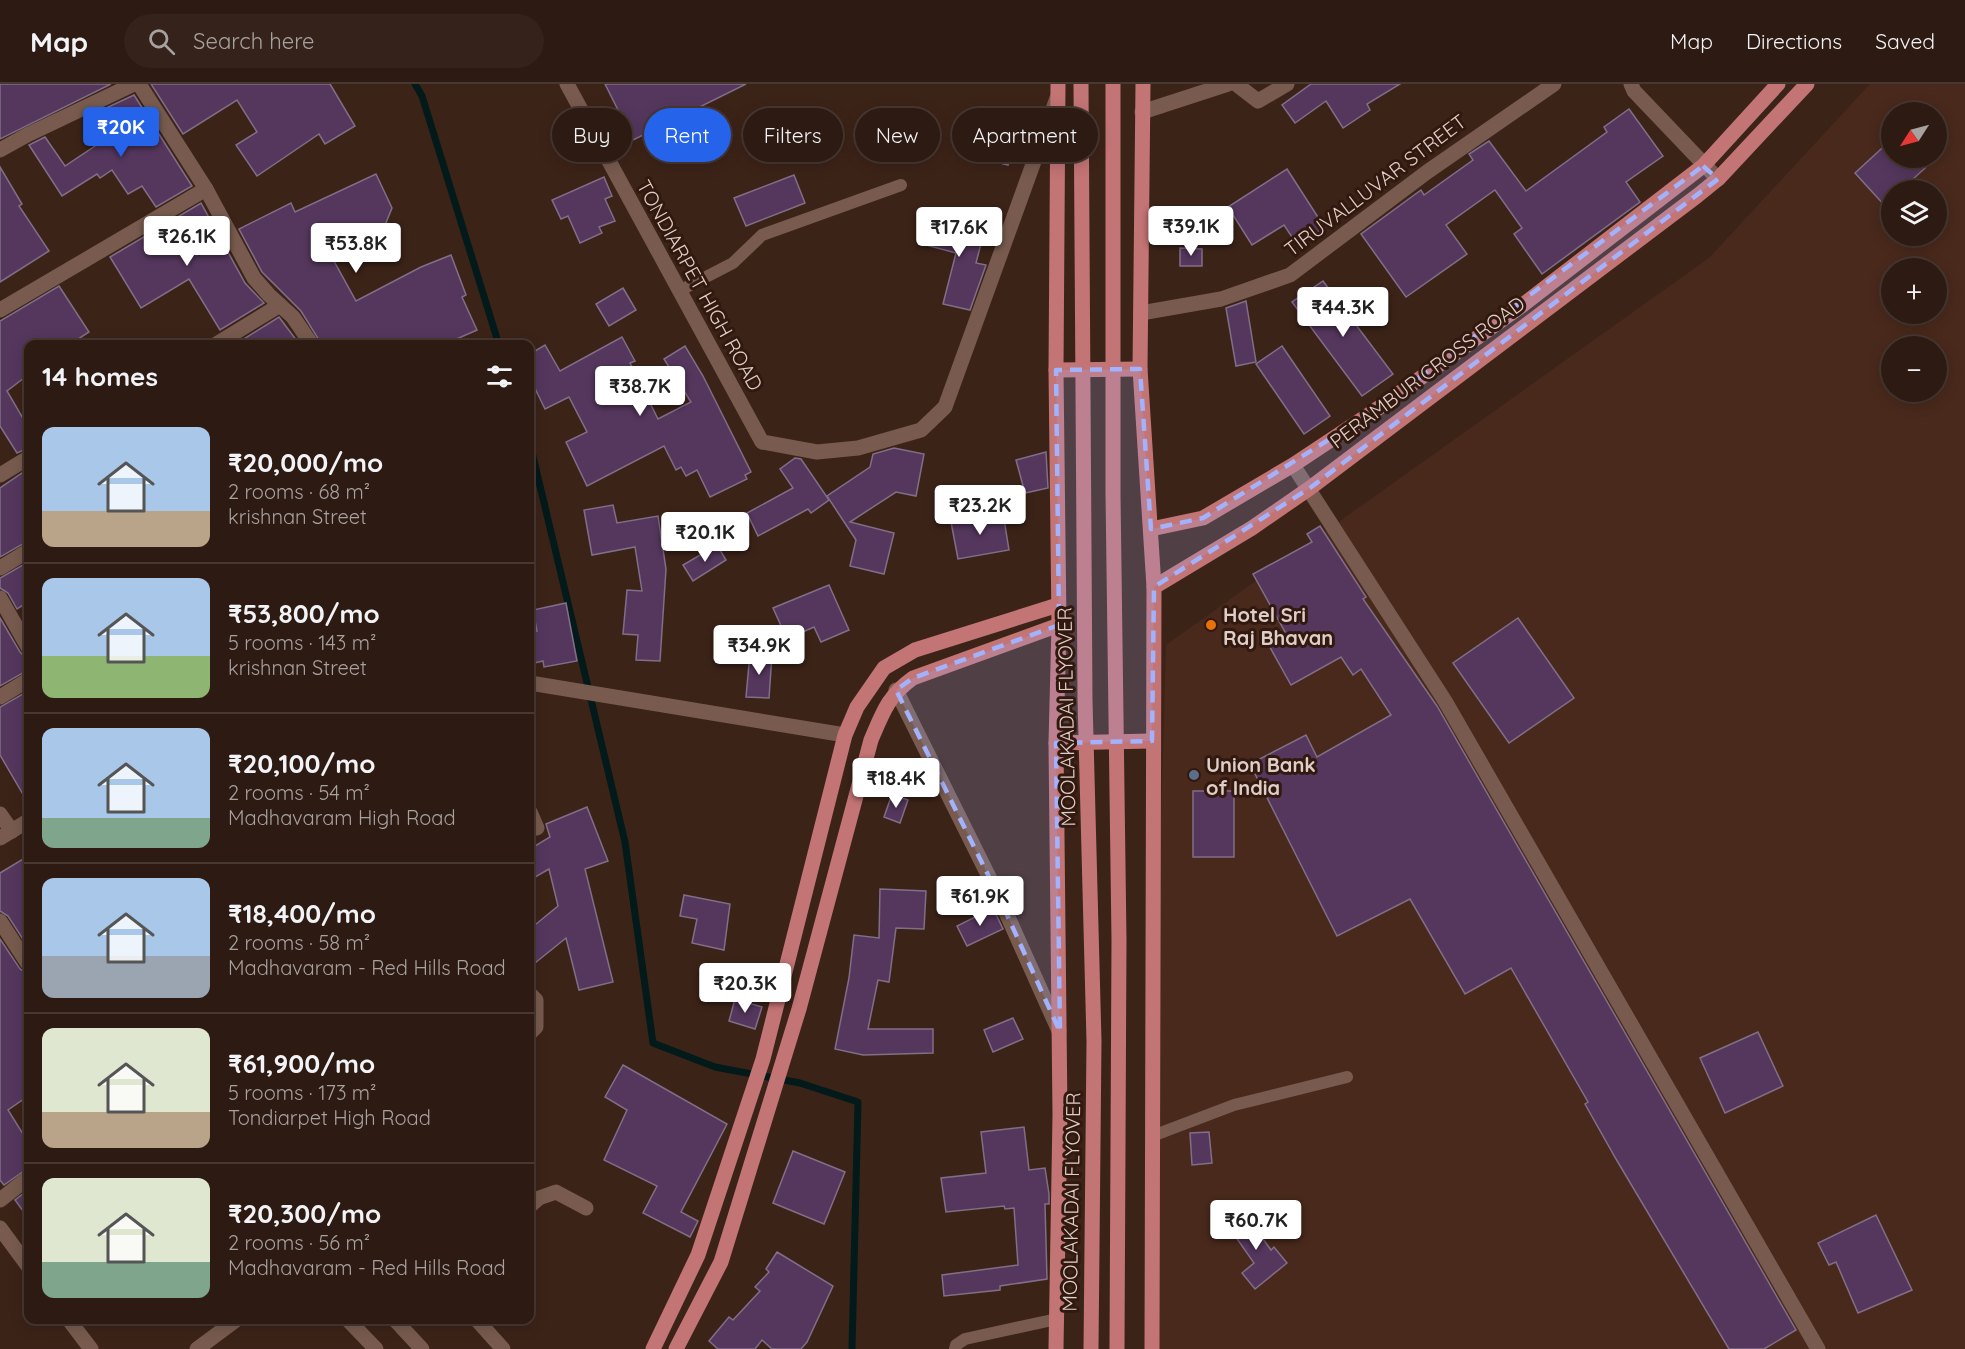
<!DOCTYPE html>
<meta charset="utf-8">
<style>
:root{--surface:#2d1a12;--page:#35231b;--text:#f1f3f6;--muted:#a7a19f;--line:#483832;--accent:#2563eb}
body{margin:0;font-family:Quicksand,sans-serif;background:var(--page);color:var(--text);height:100vh;display:flex;flex-direction:column;font-size:22px;white-space:nowrap}
*{box-sizing:border-box;margin:0}
p{font-size:20px;color:var(--muted)}
.icon{flex:none;width:33px;height:33px;fill:none;stroke:currentColor;stroke-width:2;stroke-linecap:round;stroke-linejoin:round}
.map{position:relative;flex:1;overflow:hidden}
.details{position:absolute;left:24px;top:256px;width:510px;height:984px;display:flex;flex-direction:column;background:var(--surface);border-radius:12px;box-shadow:0 3px 15px #0003,0 0 0 2px var(--line)}
.details>*{flex:none}
.top-card{position:absolute;left:552px;top:24px;width:570px;height:54px;display:flex;gap:12px}
.needle{width:39px;rotate:234deg}
.controls{position:absolute;left:1881px;top:18px;display:grid;gap:12px}
.controls a{display:grid;place-items:center;width:66px;height:66px;border-radius:50%;background:var(--surface);box-shadow:0 3px 15px #0003,0 0 0 2px var(--line);font-size:30px}
.price{position:absolute;translate:-50% -51px;padding:0 14px;border-radius:6px;background:#fff;color:#222;font-size:20px;line-height:39px;filter:drop-shadow(0 2px 3px #0008)}
.price::after{content:'';position:absolute;left:50%;top:36px;width:18px;height:14px;margin-left:-9px;background:inherit;clip-path:polygon(0 0,100% 0,50% 100%)}
.price.active{background:var(--accent);color:#fff}
ul{padding:0;list-style:none}
li{display:flex;align-items:center;gap:18px;height:150px;padding:0 18px}
li+li{border-top:2px solid var(--line)}
li span{display:grid;place-items:center;flex:none;width:168px;height:120px;border-radius:12px;color:#555}
li>.icon{margin-inline-start:auto}
span .icon{width:72px;height:72px;fill:#fffc;stroke-width:1}
li b{font-size:26px}
h2{display:flex;justify-content:space-between;align-items:center;height:72px;padding:0 18px;font-size:26px}
.tag{padding:0 21px;border-radius:27px;background:var(--surface);box-shadow:0 3px 15px #0003,0 0 0 2px var(--line);font-size:21px;line-height:54px}
.tag.active{background:var(--accent);color:#fff}
header{display:flex;align-items:center;gap:36px;box-sizing:border-box;height:84px;padding:0 30px;background:var(--surface);border-bottom:2px solid var(--line)}
header strong{font-size:28px}
nav{display:flex;gap:33px;margin-inline-start:auto;font-size:21px}
.search{width:420px;height:54px;background:var(--page);display:flex;align-items:center;gap:15px;box-sizing:border-box;padding:0 21px;border-radius:33px;color:var(--muted);font-size:22px}
.map>svg:first-child{display:block}
.built{fill:#49291c;fill-rule:evenodd}
.lines{fill:none;stroke-linecap:round;stroke-linejoin:round}
.stream{stroke:#031a1a;stroke-width:7}
.building{fill:#55375e;stroke:#816e87;stroke-width:1.5}
.service{stroke:#785b4e;stroke-width:12}
.minor{stroke:#785b4e;stroke-width:15}
.tertiary{stroke:#785b4e;stroke-width:15}
.primary{stroke:#c37475;stroke-width:15}
.marked{fill:#a2b2fd;fill-opacity:0.2;stroke:#a2b2fd;stroke-width:4.5;stroke-dasharray:12 8;stroke-linejoin:round}
.food-dot{fill:#e8710a;stroke:#32190f;stroke-width:2}
.service-dot{fill:#5c6f8a;stroke:#32190f;stroke-width:2}
.labels{text-anchor:middle;dominant-baseline:central;stroke-width:6;stroke-linejoin:round;paint-order:stroke}
.street-label{font-size:20px;fill:#dfcec7;stroke:#32190f}
.poi-label{font-size:20px;font-weight:bold;fill:#dfcec7;stroke:#32190f;text-anchor:start}
</style>
<header>
<strong>Map</strong>
<div class="search"><svg class="icon" aria-label="search" viewBox="0 0 24 24"><circle cx="10" cy="10" r="6"/><path d="M15 15l6 6"/></svg>Search here</div>
<nav><a>Map</a><a>Directions</a><a>Saved</a></nav>
</header>
<div class="map">
<svg width="1965" height="1265" viewBox="0 0 1965 1265">
<rect width="100%" height="100%" fill="#3c2318"/>
<path class="built" d="M 1870,0 L 1965,0 L 1965,1265 L 1146,1265 L 1166,561 L 1709,174 ZM 1892,28 L 1936,28 L 1936,74 L 1892,74 ZM 1892,106 L 1936,106 L 1936,152 L 1892,152 ZM 1892,184 L 1936,184 L 1936,230 L 1892,230 ZM 1892,262 L 1936,262 L 1936,308 L 1892,308 Z"/>
<g class="lines">
<g class="stream">
<path d="M 415,0 L 422,12 L 499,261"/>
<path d="M 530,360 L 625,758 L 653,959 L 715,983 L 800,999 L 858,1018 L 852,1265"/>
</g>
</g>
<g class="building">
<path d="M 0,0 L 111,0 L 0,55 Z"/>
<path d="M 151,0 L 330,0 L 355,42 L 325,60 L 319,50 L 257,92 L 236,61 L 257,48 L 237,16 L 183,50 Z"/>
<path d="M 605,0 L 746,0 L 633,56 Z"/>
<path d="M 1311,0 L 1400,0 L 1367,20 L 1370,26 L 1343,44 L 1326,17 L 1295,39 L 1282,21 Z"/>
<path d="M 134,11 L 192,102 L 156,123 L 142,102 L 128,110 L 112,86 L 100,94 L 97,90 L 62,112 L 29,61 L 45,53 L 65,82 L 119,46 L 106,24 Z"/>
<path d="M 1629,25 L 1663,72 L 1626,98 L 1640,118 L 1542,190 L 1514,150 L 1522,144 L 1495,106 L 1446,141 L 1467,170 L 1406,213 L 1361,150 L 1421,106 L 1424,111 L 1473,76 L 1469,70 L 1489,57 L 1526,107 L 1607,48 L 1604,43 Z"/>
<path d="M 996,47 L 1015,52 L 1008,81 L 988,76 Z"/>
<path d="M 1892,55 L 1892,74 L 1936,74 L 1901,106 L 1892,106 L 1892,116 L 1885,122 L 1855,89 Z"/>
<path d="M 0,83 L 22,120 L 19,122 L 49,167 L 0,198 Z"/>
<path d="M 1287,85 L 1325,144 L 1298,162 L 1284,141 L 1252,161 L 1228,123 Z"/>
<path d="M 376,90 L 392,124 L 379,156 L 334,177 L 356,217 L 421,183 L 451,171 L 466,211 L 462,213 L 477,246 L 443,261 L 322,261 L 301,227 L 262,188 L 239,145 L 291,119 L 295,128 Z"/>
<path d="M 794,91 L 805,119 L 746,142 L 734,114 Z"/>
<path d="M 604,93 L 612,112 L 605,115 L 615,137 L 599,143 L 602,149 L 580,159 L 568,132 L 561,135 L 552,116 Z"/>
<path d="M 201,119 L 245,199 L 264,219 L 220,246 L 189,195 L 141,224 L 110,173 Z"/>
<path d="M 934,131 L 985,144 L 976,179 L 986,181 L 970,226 L 943,220 L 956,169 L 926,161 Z"/>
<path d="M 1180,164 L 1202,165 L 1202,182 L 1180,182 Z"/>
<path d="M 1323,197 L 1393,290 L 1362,312 L 1292,218 Z"/>
<path d="M 59,202 L 89,248 L 69,261 L 28,261 L 28,291 L 7,307 L 28,343 L 28,364 L 17,369 L 0,342 L 0,237 Z"/>
<path d="M 623,204 L 636,226 L 609,242 L 596,220 Z"/>
<path d="M 1246,217 L 1256,278 L 1236,282 L 1226,224 Z"/>
<path d="M 279,233 L 300,261 L 234,261 Z"/>
<path d="M 622,253 L 635,277 L 630,279 L 658,335 L 691,318 L 664,275 L 685,262 L 703,292 L 751,388 L 745,391 L 747,395 L 710,413 L 697,386 L 686,392 L 681,383 L 676,386 L 664,362 L 587,402 L 566,358 L 587,348 L 569,313 L 545,325 L 530,294 L 530,270 L 545,261 L 560,287 Z"/>
<path d="M 1282,262 L 1330,332 L 1304,350 L 1256,280 Z"/>
<path d="M 894,364 L 924,370 L 916,412 L 896,408 L 850,438 L 894,449 L 884,490 L 850,482 L 856,456 L 827,412 L 870,383 L 873,370 Z"/>
<path d="M 1046,368 L 1048,404 L 1025,409 L 1016,376 Z"/>
<path d="M 795,374 L 801,375 L 829,416 L 811,429 L 808,425 L 758,452 L 747,429 L 793,404 L 780,385 Z"/>
<path d="M 28,385 L 28,457 L 0,473 L 0,404 Z"/>
<path d="M 613,421 L 617,439 L 658,432 L 666,485 L 660,577 L 636,576 L 638,551 L 623,550 L 627,506 L 642,507 L 635,463 L 592,471 L 584,426 Z"/>
<path d="M 1003,429 L 1009,466 L 958,475 L 951,438 Z"/>
<path d="M 1320,442 L 1366,513 L 1363,515 L 1437,622 L 1796,1246 L 1764,1265 L 1729,1265 L 1616,1075 L 1585,1020 L 1588,1018 L 1511,884 L 1465,910 L 1410,815 L 1337,852 L 1250,680 L 1306,651 L 1317,673 L 1391,631 L 1361,585 L 1353,591 L 1341,573 L 1291,601 L 1267,558 L 1285,548 L 1253,490 L 1312,458 L 1307,450 Z"/>
<path d="M 717,461 L 726,476 L 693,497 L 683,481 Z"/>
<path d="M 28,478 L 28,518 L 17,525 L 8,509 L 0,504 L 0,494 Z"/>
<path d="M 829,501 L 849,546 L 821,558 L 814,543 L 787,555 L 773,524 Z"/>
<path d="M 566,519 L 577,577 L 544,583 L 543,577 L 530,580 L 530,548 L 537,547 L 533,526 Z"/>
<path d="M 0,534 L 20,568 L 28,576 L 28,586 L 0,602 Z"/>
<path d="M 1518,534 L 1574,614 L 1509,659 L 1453,579 Z"/>
<path d="M 750,569 L 772,571 L 769,614 L 746,613 Z"/>
<path d="M 28,607 L 28,719 L 0,671 L 0,623 Z"/>
<rect x="1193" y="707" width="41" height="66"/>
<path d="M 892,710 L 908,716 L 900,739 L 884,733 Z"/>
<path d="M 587,723 L 608,777 L 585,785 L 613,898 L 579,906 L 566,854 L 530,883 L 530,845 L 558,822 L 549,785 L 530,796 L 530,765 L 550,753 L 546,740 Z"/>
<path d="M 28,772 L 28,863 L 8,832 L 0,827 L 0,789 Z"/>
<path d="M 880,805 L 926,807 L 924,845 L 896,844 L 889,898 L 878,896 L 868,945 L 933,945 L 933,969 L 863,971 L 835,965 L 849,894 L 854,851 L 879,854 Z"/>
<path d="M 684,811 L 730,820 L 724,866 L 692,859 L 697,835 L 680,832 Z"/>
<path d="M 993,824 L 1003,845 L 967,862 L 957,842 Z"/>
<path d="M 0,855 L 20,885 L 28,890 L 28,1012 L 8,1026 L 28,1058 L 28,1084 L 4,1101 L 0,1096 Z"/>
<path d="M 735,915 L 762,923 L 755,945 L 729,937 Z"/>
<path d="M 1013,934 L 1023,955 L 993,968 L 984,946 Z"/>
<path d="M 1758,948 L 1783,1002 L 1725,1029 L 1700,974 Z"/>
<path d="M 623,981 L 727,1040 L 681,1128 L 698,1137 L 690,1153 L 643,1129 L 657,1102 L 604,1076 L 627,1026 L 605,1013 Z"/>
<path d="M 1024,1043 L 1029,1086 L 1045,1084 L 1049,1110 L 1049,1120 L 1045,1120 L 1047,1195 L 1000,1202 L 1000,1206 L 944,1212 L 942,1191 L 1018,1181 L 1014,1124 L 1005,1125 L 1004,1122 L 946,1128 L 941,1094 L 986,1089 L 981,1048 Z"/>
<path d="M 1209,1048 L 1212,1079 L 1192,1081 L 1190,1049 Z"/>
<path d="M 793,1067 L 845,1088 L 824,1140 L 773,1119 Z"/>
<path d="M 28,1106 L 28,1134 L 15,1116 Z"/>
<path d="M 1243,1127 L 1271,1166 L 1274,1163 L 1287,1179 L 1255,1205 L 1242,1189 L 1254,1179 L 1226,1139 Z"/>
<path d="M 1876,1131 L 1912,1206 L 1858,1229 L 1836,1178 L 1829,1181 L 1818,1159 Z"/>
<path d="M 777,1168 L 833,1202 L 807,1258 L 801,1265 L 772,1265 L 762,1256 L 755,1265 L 718,1265 L 709,1257 L 729,1233 L 733,1236 L 760,1207 L 755,1203 L 769,1188 L 766,1185 Z"/>
</g>
<g class="lines">
<g class="service">
<path d="M 679,207 L 733,179 L 762,151 L 901,101"/>
<path d="M 1155,1051 L 1234,1021 L 1347,993"/>
<path d="M 955,1265 L 956,1261 L 965,1255 L 1057,1235"/>
</g>
<g class="minor">
<path d="M 139,0 L 206,105 L 254,194 L 269,211 L 293,233 L 312,261"/>
<path d="M 1236,0 L 1258,17 L 1287,0"/>
<path d="M 1631,0 L 1634,7 L 1718,95"/>
<path d="M 1142,28 L 1228,0"/>
<path d="M 0,66 L 27,51 L 134,0"/>
<path d="M 0,226 L 206,105"/>
<path d="M 1141,229 L 1221,215 L 1290,191 L 1427,88 L 1554,0"/>
<path d="M 215,261 L 280,221"/>
<path d="M 1293,381 L 1445,617 L 1818,1265"/>
<path d="M 0,391 L 28,374"/>
<path d="M 0,484 L 28,467"/>
<path d="M 0,514 L 28,563"/>
<path d="M 896,606 L 999,813 L 1059,947"/>
<path d="M 0,613 L 28,596"/>
<path d="M 530,728 L 537,744"/>
<path d="M 0,730 L 12,747"/>
<path d="M 0,837 L 28,880"/>
<path d="M 530,910 L 536,916 L 536,943 L 530,949"/>
<path d="M 0,1116 L 28,1094"/>
<path d="M 530,1122 L 539,1114 L 556,1108 L 586,1124"/>
<path d="M 0,1144 L 28,1182"/>
<path d="M 69,1236 L 91,1265"/>
<path d="M 348,1236 L 376,1265"/>
<path d="M 395,1236 L 422,1265"/>
<path d="M 477,1236 L 503,1265"/>
<path d="M 197,1265 L 236,1236"/>
</g>
<g class="tertiary">
<path d="M 567,0 L 762,358 L 817,368 L 858,364 L 921,346 L 945,323 L 1057,14"/>
<path d="M 530,599 L 845,651"/>
<path d="M 0,754 L 28,737"/>
</g>
<g class="primary">
<path d="M 1081,0 L 1085,616 L 1094,957 L 1091,1265"/>
<path d="M 1113,0 L 1113,410 L 1119,856 L 1117,1265"/>
<path d="M 1143,0 L 1140,285 L 1154,503 L 1152,1265"/>
<path d="M 1056,286 L 1140,285"/>
<path d="M 1151,445 L 1203,434 L 1293,381 L 1370,330 L 1520,223 L 1703,82 L 1778,0"/>
<path d="M 1154,503 L 1252,444 L 1310,404 L 1697,112 L 1718,95 L 1807,0"/>
<path d="M 1056,659 L 1152,657"/>
<path d="M 653,1265 L 698,1171 L 763,975 L 845,651 L 857,623 L 884,584 L 915,566 L 1058,521"/>
<path d="M 676,1265 L 721,1178 L 799,925 L 871,656 C 883,628 888,612 913,594 L 1059,541"/>
<path d="M 1056,1265 L 1060,1031 L 1056,659 L 1059,541 L 1056,286 L 1058,0"/>
</g>
</g>
<path class="marked" d="M 1703,82 L 1718,95 L 1310,404 L 1154,503 L 1152,657 L 1056,659 L 1060,948 L 999,813 L 896,606 L 913,594 L 1059,541 L 1056,286 L 1140,285 L 1151,445 L 1203,434 L 1370,330 Z"/>
<circle class="food-dot" cx="1211" cy="541" r="6"/>
<circle class="service-dot" cx="1194" cy="691" r="6"/>
<g class="labels">
<g class="street-label">
<text transform="translate(1375 101) rotate(-37)">TIRUVALLUVAR STREET</text>
<text transform="translate(700 201) rotate(61)">TONDIARPET HIGH ROAD</text>
<text transform="translate(1427 288) rotate(-37)">PERAMBUR CROSS ROAD</text>
<text transform="translate(1066 633) rotate(-91)">MOOLAKADAI FLYOVER</text>
<text transform="translate(1071 1118) rotate(-89)">MOOLAKADAI FLYOVER</text>
</g>
<g class="poi-label">
<text x="1223" y="530">Hotel Sri<tspan x="1223" dy="23">Raj Bhavan</tspan></text>
<text x="1206" y="680">Union Bank<tspan x="1206" dy="23">of India</tspan></text>
</g>
</g>
</svg>
<div class="controls">
<a><svg class="needle" viewBox="-14 -14 28 28"><path d="M0-13l5 13h-10z" fill="#e53935"/><path d="M0 13l5-13h-10z" fill="#a7a19f"/></svg></a>
<a><svg class="icon" aria-label="layers" viewBox="0 0 24 24"><path d="M12 4l9 5-9 5-9-5zM3 14l9 5 9-5"/></svg></a>
<a>+</a>
<a>−</a>
</div>
<b class="price active" style="left:121px;top:74px">₹20K</b>
<b class="price" style="left:1191px;top:173px">₹39.1K</b>
<b class="price" style="left:959px;top:174px">₹17.6K</b>
<b class="price" style="left:187px;top:183px">₹26.1K</b>
<b class="price" style="left:356px;top:190px">₹53.8K</b>
<b class="price" style="left:1343px;top:254px">₹44.3K</b>
<b class="price" style="left:640px;top:333px">₹38.7K</b>
<b class="price" style="left:980px;top:452px">₹23.2K</b>
<b class="price" style="left:705px;top:479px">₹20.1K</b>
<b class="price" style="left:759px;top:592px">₹34.9K</b>
<b class="price" style="left:896px;top:725px">₹18.4K</b>
<b class="price" style="left:980px;top:843px">₹61.9K</b>
<b class="price" style="left:745px;top:930px">₹20.3K</b>
<b class="price" style="left:1256px;top:1167px">₹60.7K</b>
<div class="top-card">
<a class="tag">Buy</a>
<a class="tag active">Rent</a>
<a class="tag">Filters</a>
<a class="tag">New</a>
<a class="tag">Apartment</a>
</div>
<section class="details">
<h2>14 homes<svg class="icon" aria-label="filters" viewBox="0 0 24 24"><path d="M4 7h16M4 17h16"/><circle cx="9" cy="7" r="2"/><circle cx="15" cy="17" r="2"/></svg></h2>
<ul>
<li><span style="background:linear-gradient(#a9c7e8 70%,#b9a48a 0)"><svg class="icon" aria-label="home" viewBox="0 0 24 24"><path d="M3 11l9-7 9 7M6 9v11h12V9"/></svg></span><div><b>₹20,000/mo</b><p>2 rooms · 68 m²</p><p>krishnan Street</p></div></li>
<li><span style="background:linear-gradient(#a9c7e8 65%,#8fb573 0)"><svg class="icon" aria-label="home" viewBox="0 0 24 24"><path d="M3 11l9-7 9 7M6 9v11h12V9"/></svg></span><div><b>₹53,800/mo</b><p>5 rooms · 143 m²</p><p>krishnan Street</p></div></li>
<li><span style="background:linear-gradient(#a9c7e8 75%,#7fa58c 0)"><svg class="icon" aria-label="home" viewBox="0 0 24 24"><path d="M3 11l9-7 9 7M6 9v11h12V9"/></svg></span><div><b>₹20,100/mo</b><p>2 rooms · 54 m²</p><p>Madhavaram High Road</p></div></li>
<li><span style="background:linear-gradient(#a9c7e8 65%,#9aa5b1 0)"><svg class="icon" aria-label="home" viewBox="0 0 24 24"><path d="M3 11l9-7 9 7M6 9v11h12V9"/></svg></span><div><b>₹18,400/mo</b><p>2 rooms · 58 m²</p><p>Madhavaram - Red Hills Road</p></div></li>
<li><span style="background:linear-gradient(#dfe7d0 70%,#b9a48a 0)"><svg class="icon" aria-label="home" viewBox="0 0 24 24"><path d="M3 11l9-7 9 7M6 9v11h12V9"/></svg></span><div><b>₹61,900/mo</b><p>5 rooms · 173 m²</p><p>Tondiarpet High Road</p></div></li>
<li><span style="background:linear-gradient(#dfe7d0 70%,#7fa58c 0)"><svg class="icon" aria-label="home" viewBox="0 0 24 24"><path d="M3 11l9-7 9 7M6 9v11h12V9"/></svg></span><div><b>₹20,300/mo</b><p>2 rooms · 56 m²</p><p>Madhavaram - Red Hills Road</p></div></li>
</ul>
</section>
</div>
